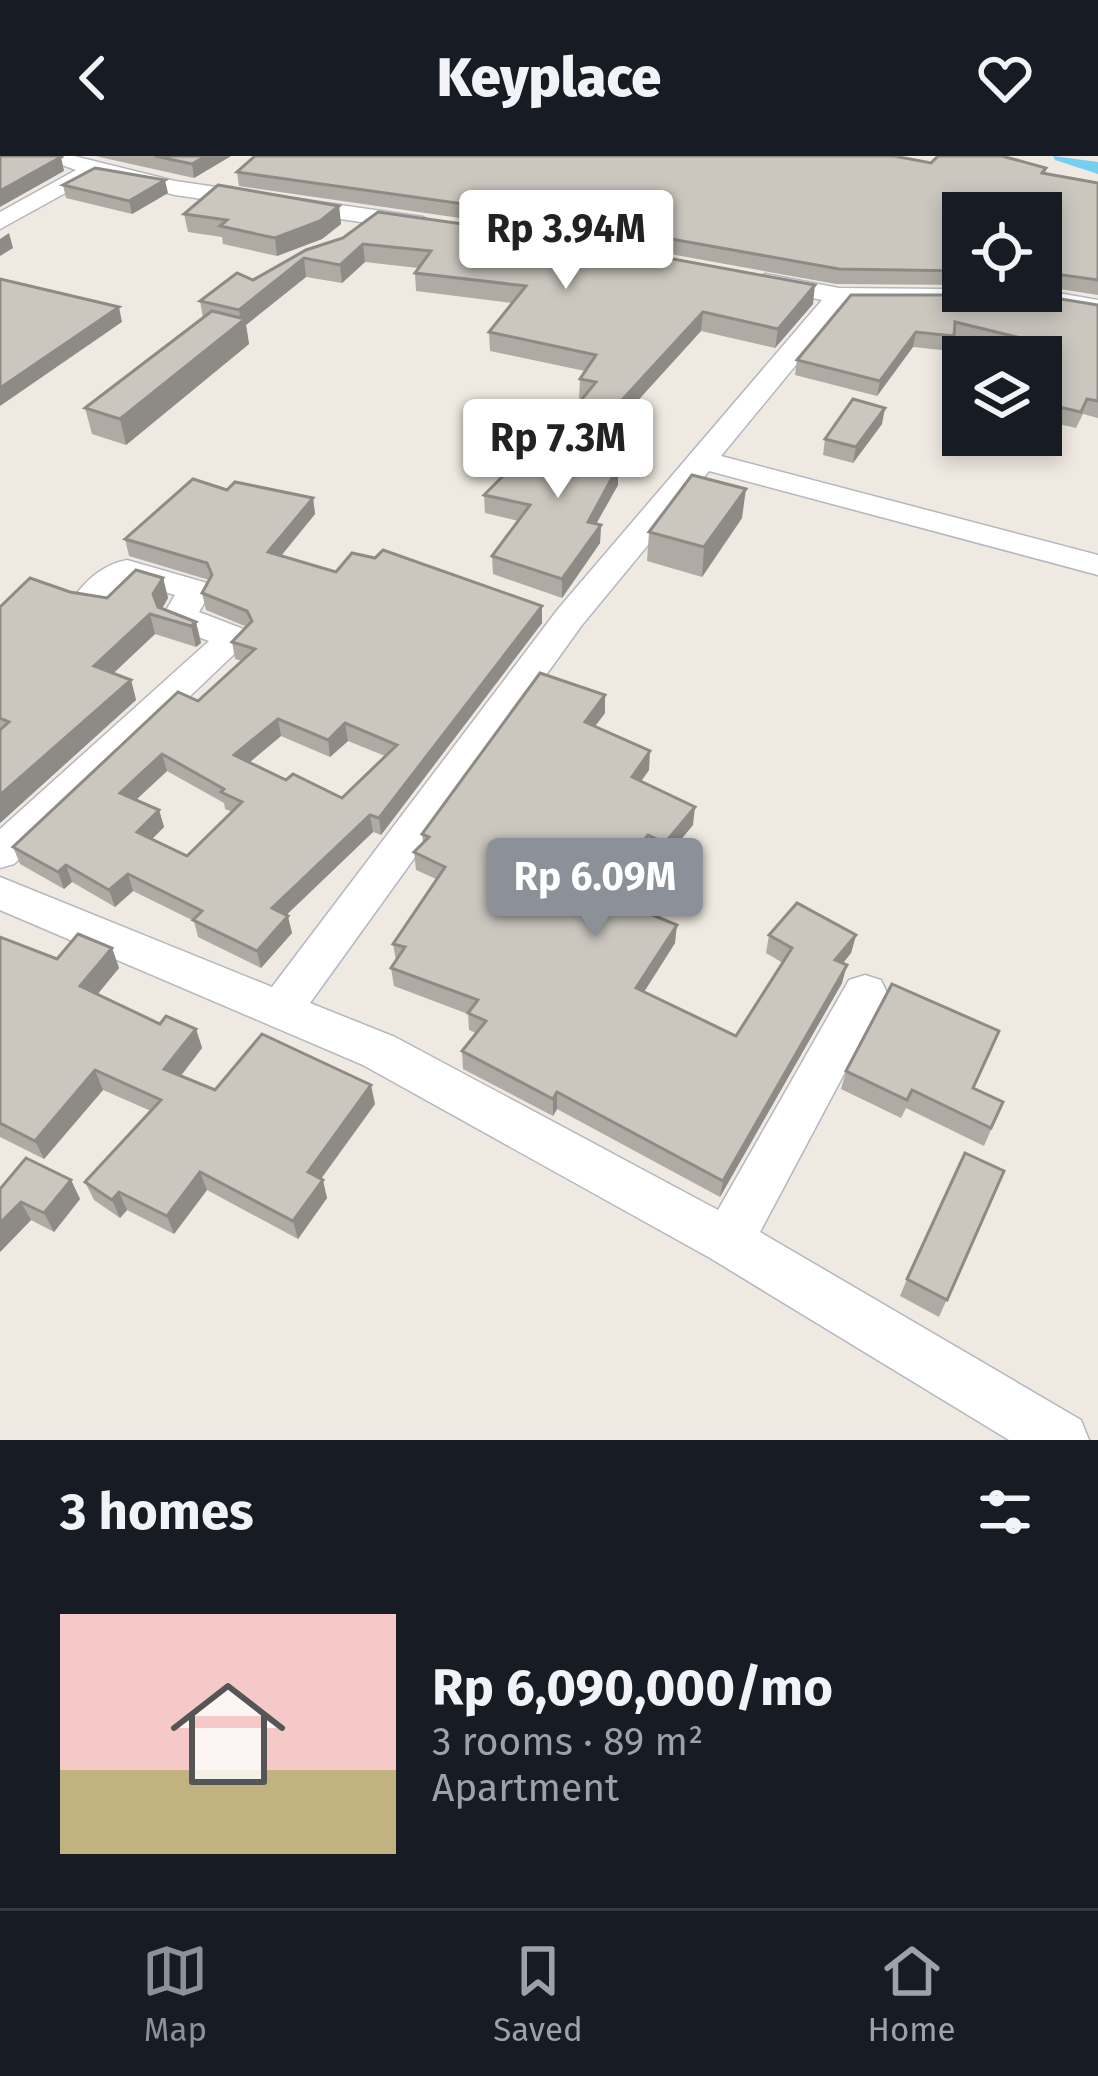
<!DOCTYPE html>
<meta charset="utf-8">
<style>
:root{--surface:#171b24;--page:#20242c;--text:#f1f3f6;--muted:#9ea1a6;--line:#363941;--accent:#8c9099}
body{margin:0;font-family:"Fira Sans",sans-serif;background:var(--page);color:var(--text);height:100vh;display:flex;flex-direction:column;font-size:45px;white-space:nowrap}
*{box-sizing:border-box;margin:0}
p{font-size:39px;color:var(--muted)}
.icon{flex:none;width:66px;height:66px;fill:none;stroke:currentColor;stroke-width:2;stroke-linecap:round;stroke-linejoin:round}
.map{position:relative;height:1284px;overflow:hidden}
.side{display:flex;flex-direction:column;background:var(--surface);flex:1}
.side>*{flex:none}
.buttons{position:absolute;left:942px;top:36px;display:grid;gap:24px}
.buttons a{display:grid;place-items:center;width:120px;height:120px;border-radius:0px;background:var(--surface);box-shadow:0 6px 18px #0003;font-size:60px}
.price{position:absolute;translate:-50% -102px;padding:0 27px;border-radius:12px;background:#fff;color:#222;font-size:39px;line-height:78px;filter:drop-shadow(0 3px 6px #0008)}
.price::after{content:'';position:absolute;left:50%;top:72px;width:36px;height:27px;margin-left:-18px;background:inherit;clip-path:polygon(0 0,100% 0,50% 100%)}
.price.on{background:var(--accent);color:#fff}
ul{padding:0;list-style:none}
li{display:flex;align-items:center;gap:36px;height:300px;padding:0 60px}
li+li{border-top:3px solid var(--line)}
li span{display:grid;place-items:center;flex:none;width:336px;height:240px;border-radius:0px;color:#555}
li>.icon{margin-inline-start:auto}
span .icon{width:144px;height:144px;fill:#fffc;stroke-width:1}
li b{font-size:51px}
h2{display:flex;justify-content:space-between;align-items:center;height:144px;padding:0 60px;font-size:51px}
header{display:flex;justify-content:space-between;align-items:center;height:156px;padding:0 60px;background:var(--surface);font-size:54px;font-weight:800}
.menu{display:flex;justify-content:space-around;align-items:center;height:168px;border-top:3px solid var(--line);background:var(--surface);font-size:33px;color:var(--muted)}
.menu a{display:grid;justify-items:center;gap:6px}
.menu .on{color:var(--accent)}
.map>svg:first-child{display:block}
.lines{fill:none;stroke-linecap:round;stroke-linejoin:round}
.canal{fill:#75cff0;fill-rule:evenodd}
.minor-casing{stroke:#b4b7c1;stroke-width:3}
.minor{fill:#fff;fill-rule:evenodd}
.wall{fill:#afaba4;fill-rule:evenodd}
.shaded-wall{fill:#8e8b86}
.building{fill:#cbc7bf;stroke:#8e8b86;stroke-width:3;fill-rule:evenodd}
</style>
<header><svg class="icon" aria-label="back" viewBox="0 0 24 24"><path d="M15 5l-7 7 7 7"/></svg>Keyplace<svg class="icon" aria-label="heart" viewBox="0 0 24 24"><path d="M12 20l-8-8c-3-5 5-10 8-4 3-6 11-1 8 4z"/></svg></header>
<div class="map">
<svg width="1098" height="1284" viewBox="0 0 1098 1284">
<rect width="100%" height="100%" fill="#efe9e1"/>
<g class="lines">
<path class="canal" d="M 1053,0 L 1098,6 L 1098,18 L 1055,4 Z"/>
<g class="minor-casing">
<g id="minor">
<path d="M 37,0 L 74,0 L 175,25 L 423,61 L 435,68 L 423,75 L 175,39 L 98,19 L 0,73 L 0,56 L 76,14 Z"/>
<path d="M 765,118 L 839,132 L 1041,134 L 1098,144 L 1098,160 L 1019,146 L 941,152 L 846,148 L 721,300 L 1098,399 L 1098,419 L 709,315 L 582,469 L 310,847 L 395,881 L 718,1054 L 849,824 L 865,819 L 881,824 L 887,837 L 760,1076 L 1081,1264 L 1089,1284 L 1009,1284 L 710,1102 L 363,909 L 0,754 L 0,721 L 272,831 L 558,453 L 822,144 L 756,131 L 752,126 Z"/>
<path d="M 127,404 L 207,427 L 212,434 L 199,456 L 246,474 L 251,482 L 14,708 L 0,712 L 0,673 L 209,485 L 167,469 L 162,461 L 175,439 L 127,425 L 100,452 L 76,452 L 71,445 C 86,424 102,409 127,404 Z"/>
</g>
</g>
<use href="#minor" class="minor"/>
</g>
<g class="wall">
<path d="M 95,0 L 231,0 L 194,22 Z"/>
<path d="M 931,7 L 1046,12 L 1045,17 L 1098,27 L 1098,139 L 1041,130 L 1041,57 L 963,57 L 963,129 L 836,128 L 515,70 L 239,30 L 237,16 Z"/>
<path d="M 63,29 L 168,37 L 132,58 L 66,42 Z"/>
<path d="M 339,50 L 341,68 L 322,83 L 277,100 L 223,88 L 222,81 L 188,76 L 184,58 Z"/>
<path d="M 343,82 L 813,148 L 775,192 L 701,175 L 612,273 L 633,278 L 632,296 L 618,316 L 618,329 L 596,368 L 601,369 L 600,387 L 562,442 L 493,418 L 492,400 L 519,365 L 485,357 L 484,339 L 568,302 L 592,271 L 578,268 L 578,248 L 582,243 L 579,242 L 580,223 L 585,215 L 490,195 L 489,176 L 513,147 L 416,135 L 415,117 L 418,112 L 365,106 L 342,127 L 306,121 L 246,169 L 249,188 L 126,289 L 92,278 L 85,252 L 203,162 L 200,145 L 253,124 Z"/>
<path d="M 851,139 L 1098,149 L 1098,262 L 1083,258 L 1076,272 L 1041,264 L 1041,236 L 1047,224 L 1041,223 L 1041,201 L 1019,201 L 1021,198 L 954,182 L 951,195 L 913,191 L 877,240 L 795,219 L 797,204 Z"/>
<path d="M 882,268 L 853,307 L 823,299 L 825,283 Z"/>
<path d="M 227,334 L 313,342 L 315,358 L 281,400 L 336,416 L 542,467 L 381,679 L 373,676 L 286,759 L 292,777 L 261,812 L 198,781 L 194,765 L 133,735 L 115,751 L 72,726 L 64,733 L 20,708 L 13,691 L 198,545 L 242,505 L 235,503 L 232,486 L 247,471 L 206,454 L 202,437 L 209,424 L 129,400 L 125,383 ZM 281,580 L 330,601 L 348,585 L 385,600 L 342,642 L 286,624 L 249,607 ZM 167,615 L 224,647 L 225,653 L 232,656 L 187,700 L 152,683 L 164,671 L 159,654 L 136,644 Z"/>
<path d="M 742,362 L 702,421 L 647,405 L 649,376 Z"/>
<path d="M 163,422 L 168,442 L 162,453 L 196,466 L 201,487 L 196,491 L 155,478 L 113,517 L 131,524 L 136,544 L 0,667 L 0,451 L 70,436 L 107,442 Z"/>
<path d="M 605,557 L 595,570 L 649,614 L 641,626 L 693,669 L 663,705 L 647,697 L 611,742 L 675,787 L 644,836 L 736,880 L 783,807 L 766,797 L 769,779 L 856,779 L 851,797 L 843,807 L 842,827 L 720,1041 L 557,953 L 553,960 L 463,913 L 462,895 L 476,877 L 469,874 L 468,858 L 394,830 L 391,812 L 396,805 L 393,788 L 436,723 L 416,714 L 414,696 L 423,687 L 422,678 Z"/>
<path d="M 0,781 L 57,803 L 112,792 L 119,812 L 97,838 L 160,868 L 196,873 L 202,892 L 181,920 L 215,934 L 375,948 L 321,1023 L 327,1042 L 298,1083 L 207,1034 L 174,1078 L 127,1054 L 120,1062 L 94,1044 L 85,1026 L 151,955 L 103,934 L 44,1003 L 0,981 Z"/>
<path d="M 992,893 L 974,932 L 1003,946 L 984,990 L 906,952 L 901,962 L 841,933 L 846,915 Z"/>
<path d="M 1004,1015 L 939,1161 L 900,1140 L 907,1123 Z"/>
<path d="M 71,1024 L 80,1043 L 54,1076 L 31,1064 L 0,1096 L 0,1033 Z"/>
</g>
<g class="shaded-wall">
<path d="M 206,0 L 231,0 L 194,22 L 192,8 Z"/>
<path d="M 61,1 L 64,15 L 0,51 L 0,35 Z"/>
<path d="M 165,24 L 168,37 L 132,58 L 129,45 Z"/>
<path d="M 339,50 L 341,68 L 322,83 L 277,100 L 275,82 Z"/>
<path d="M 9,77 L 13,92 L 0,100 L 0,83 Z"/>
<path d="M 363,88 L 365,106 L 342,127 L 340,109 Z"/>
<path d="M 304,102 L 306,121 L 246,169 L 249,188 L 126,289 L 120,263 L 241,167 L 239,154 Z"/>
<path d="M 815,129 L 813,148 L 775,192 L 778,173 Z"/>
<path d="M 119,151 L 122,166 L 0,250 L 0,232 Z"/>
<path d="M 703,156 L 701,175 L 610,275 L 611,256 Z"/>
<path d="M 916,176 L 913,191 L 877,240 L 880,225 Z"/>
<path d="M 885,252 L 882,268 L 853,307 L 856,291 Z"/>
<path d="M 633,278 L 632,296 L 618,316 L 618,329 L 587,384 L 588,366 L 611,310 Z"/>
<path d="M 746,333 L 742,362 L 702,421 L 704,391 Z"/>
<path d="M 313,342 L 315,358 L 271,412 L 268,396 Z"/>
<path d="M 601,369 L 600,387 L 562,442 L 562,423 Z"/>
<path d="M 163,422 L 168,442 L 158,459 L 153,438 Z"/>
<path d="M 542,450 L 542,467 L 381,679 L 379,662 Z"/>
<path d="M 150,458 L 155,478 L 100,530 L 94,510 Z"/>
<path d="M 196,466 L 201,487 L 196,491 L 191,470 Z"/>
<path d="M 131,524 L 136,544 L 0,667 L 0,639 Z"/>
<path d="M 605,539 L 605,557 L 585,584 L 585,566 Z"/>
<path d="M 278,563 L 281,580 L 238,616 L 234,599 Z"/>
<path d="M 345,567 L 348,585 L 330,601 L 328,584 Z"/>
<path d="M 650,595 L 649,614 L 630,639 L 632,621 Z"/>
<path d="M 162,598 L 167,615 L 125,654 L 120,637 Z"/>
<path d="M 695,651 L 693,669 L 663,705 L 665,687 Z"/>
<path d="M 159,654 L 164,671 L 142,693 L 137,676 Z"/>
<path d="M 370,659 L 373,676 L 276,769 L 272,752 Z"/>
<path d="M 648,679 L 647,697 L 600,756 L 601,738 Z"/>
<path d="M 66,709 L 72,726 L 64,733 L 58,716 Z"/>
<path d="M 128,718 L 133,735 L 115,751 L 109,734 Z"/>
<path d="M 288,760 L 292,777 L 261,812 L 257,795 Z"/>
<path d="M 677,769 L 675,787 L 635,850 L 636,832 Z"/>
<path d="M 856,779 L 851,797 L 831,822 L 835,804 Z"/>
<path d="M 112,792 L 119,812 L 88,850 L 80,830 Z"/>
<path d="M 847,809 L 842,827 L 720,1041 L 723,1025 Z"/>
<path d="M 196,873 L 202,892 L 171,932 L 164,913 Z"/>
<path d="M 95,914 L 103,934 L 44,1003 L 35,985 Z"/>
<path d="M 371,929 L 375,948 L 312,1035 L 308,1016 Z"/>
<path d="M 557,936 L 557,953 L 553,960 L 553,943 Z"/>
<path d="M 200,1016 L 207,1034 L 174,1078 L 167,1060 Z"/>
<path d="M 71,1024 L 80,1043 L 54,1076 L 44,1057 Z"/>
<path d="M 323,1024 L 327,1042 L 298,1083 L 293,1065 Z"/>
<path d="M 119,1036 L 127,1054 L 120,1062 L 112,1044 Z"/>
<path d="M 21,1046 L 31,1064 L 0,1096 L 0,1067 Z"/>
</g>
<g class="building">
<path d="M 0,0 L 58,0 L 61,1 L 0,35 Z"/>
<path d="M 155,0 L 206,0 L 192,8 Z"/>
<path d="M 255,0 L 894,0 L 931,7 L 938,0 L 1002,0 L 1046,12 L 1042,17 L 1098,27 L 1098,124 L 1041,116 L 1041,57 L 963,57 L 963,115 L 839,113 L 514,55 L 237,16 Z"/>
<path d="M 95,12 L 165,24 L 129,45 L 63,29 Z"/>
<path d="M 218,29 L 339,50 L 320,65 L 275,82 L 220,70 L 227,64 L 184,58 Z"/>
<path d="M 378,56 L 553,81 L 815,129 L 778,173 L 703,156 L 611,256 L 578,248 L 596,226 L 580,223 L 596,199 L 489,176 L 526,130 L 415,117 L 431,95 L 363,88 L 340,109 L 304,102 L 239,154 L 200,145 L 237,117 L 253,124 L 306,94 L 343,82 Z"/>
<path d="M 0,123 L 119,151 L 0,232 Z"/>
<path d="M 851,139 L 1036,139 L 1098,149 L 1098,245 L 1087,243 L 1081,256 L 1041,247 L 1041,236 L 1054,210 L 1041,206 L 1041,201 L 1020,200 L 1033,185 L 955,166 L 954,180 L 916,176 L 880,225 L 797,204 Z"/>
<path d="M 212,155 L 245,163 L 120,263 L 85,252 Z"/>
<path d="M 853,243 L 885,252 L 856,291 L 825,283 Z"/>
<path d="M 593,269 L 633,278 L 611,310 L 618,311 L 588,366 L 601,369 L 562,423 L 492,400 L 530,349 L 484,339 L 532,291 L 568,302 Z"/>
<path d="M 692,319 L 746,333 L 704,391 L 649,376 Z"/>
<path d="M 193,323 L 227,334 L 235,326 L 313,342 L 268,396 L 336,416 L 352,397 L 375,402 L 383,394 L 542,450 L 379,662 L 370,659 L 272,752 L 288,760 L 257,795 L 193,764 L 202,755 L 128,718 L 109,734 L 66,709 L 58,716 L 13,691 L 178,536 L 198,545 L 255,493 L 232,486 L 252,465 L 247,455 L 202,437 L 212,419 L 207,407 L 125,383 ZM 278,563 L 328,584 L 345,567 L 397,589 L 342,642 L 293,618 L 286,624 L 234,599 ZM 162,598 L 224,633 L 221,636 L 242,646 L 187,700 L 137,676 L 159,654 L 120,637 Z"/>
<path d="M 136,414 L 163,422 L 153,438 L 158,451 L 196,466 L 191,470 L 150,458 L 94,510 L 131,524 L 0,639 L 0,574 L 9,566 L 0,562 L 0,451 L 30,422 L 70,436 L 107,442 Z"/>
<path d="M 540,517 L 605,539 L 585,566 L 650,595 L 632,621 L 695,651 L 665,687 L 648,679 L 601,738 L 677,769 L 636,832 L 736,880 L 792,792 L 769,779 L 797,747 L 856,779 L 835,804 L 847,809 L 723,1025 L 557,936 L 553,943 L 462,895 L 486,865 L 468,857 L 478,844 L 391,812 L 405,791 L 393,788 L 445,711 L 414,696 L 429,681 L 422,678 Z"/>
<path d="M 78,778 L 112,792 L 80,830 L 160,868 L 166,860 L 196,873 L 164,913 L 215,934 L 262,878 L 371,929 L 308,1016 L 323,1024 L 293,1065 L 200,1016 L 167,1060 L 119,1036 L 112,1044 L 85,1026 L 161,944 L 95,914 L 35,985 L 0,967 L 0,781 L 57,803 Z"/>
<path d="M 892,828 L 999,875 L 973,932 L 1003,946 L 991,972 L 912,934 L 907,944 L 846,915 Z"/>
<path d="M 965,997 L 1004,1015 L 947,1144 L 907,1123 Z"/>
<path d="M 26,1002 L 71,1024 L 44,1057 L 21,1046 L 0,1067 L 0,1033 Z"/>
</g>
</svg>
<div class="buttons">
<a><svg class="icon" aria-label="locate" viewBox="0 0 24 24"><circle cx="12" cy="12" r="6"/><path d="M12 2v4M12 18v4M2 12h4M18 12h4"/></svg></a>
<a><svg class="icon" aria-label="layers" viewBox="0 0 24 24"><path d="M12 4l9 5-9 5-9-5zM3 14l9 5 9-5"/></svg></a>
</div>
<b class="price" style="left:566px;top:136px">Rp 3.94M</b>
<b class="price" style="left:558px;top:345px">Rp 7.3M</b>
<b class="price on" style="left:595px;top:784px">Rp 6.09M</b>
</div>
<section class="side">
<h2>3 homes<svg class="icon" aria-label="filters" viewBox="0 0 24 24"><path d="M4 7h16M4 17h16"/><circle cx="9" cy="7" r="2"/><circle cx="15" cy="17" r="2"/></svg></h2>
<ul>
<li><span style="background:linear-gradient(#f6c9c9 65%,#c2b280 0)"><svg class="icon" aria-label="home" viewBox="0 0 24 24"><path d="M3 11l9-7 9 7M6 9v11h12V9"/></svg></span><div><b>Rp 6,090,000/mo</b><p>3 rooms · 89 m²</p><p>Apartment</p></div></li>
</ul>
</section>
<nav class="menu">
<a class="on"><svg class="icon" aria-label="map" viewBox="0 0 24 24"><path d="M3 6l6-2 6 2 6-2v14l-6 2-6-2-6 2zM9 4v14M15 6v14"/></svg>Map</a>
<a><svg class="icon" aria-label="saved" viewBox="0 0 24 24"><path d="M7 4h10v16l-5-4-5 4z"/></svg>Saved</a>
<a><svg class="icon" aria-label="home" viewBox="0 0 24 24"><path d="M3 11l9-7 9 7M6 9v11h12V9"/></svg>Home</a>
</nav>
